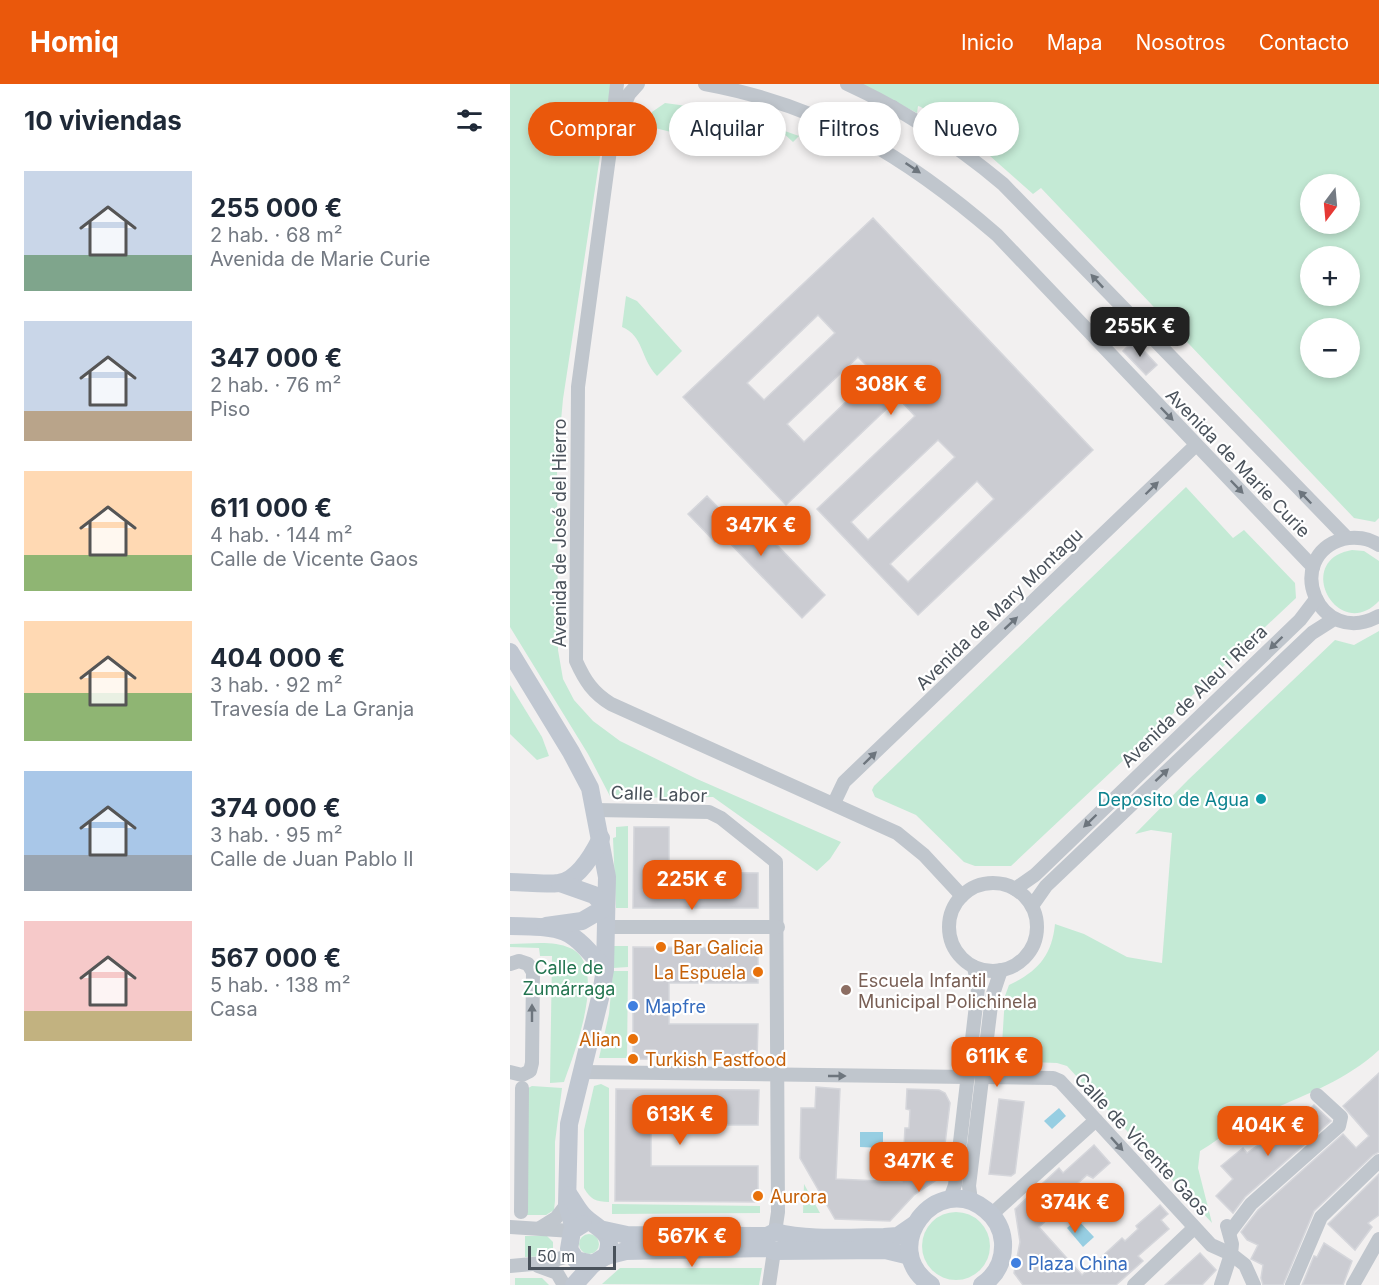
<!DOCTYPE html>
<html lang="es">
<meta charset="utf-8">
<style>
:root{--surface:#fff;--page:#f6f6f7;--text:#1f2937;--muted:#747a83;--accent:#ea580c}
body{margin:0;font-family:Inter,sans-serif;background:var(--page);color:var(--text);height:100vh;display:flex;flex-direction:column;font-size:22px;white-space:nowrap}
*{box-sizing:border-box;margin:0}
p{font-size:20px;color:var(--muted)}
.icon{flex:none;width:33px;height:33px;fill:none;stroke:currentColor;stroke-width:2;stroke-linecap:round;stroke-linejoin:round}
.map{position:relative;flex:1;overflow:hidden}
.sheet{display:flex;flex-direction:column;background:var(--surface);width:510px}
.sheet>*{flex:none}
.top-card{position:absolute;left:18px;top:18px;width:570px;height:54px;display:flex;gap:12px}
.needle{width:39px;rotate:196deg}
.controls{position:absolute;left:790px;top:90px;display:grid;gap:12px}
.controls a{display:grid;place-items:center;width:60px;height:60px;border-radius:50%;background:var(--surface);box-shadow:0 3px 9px #0003;font-size:30px}
.scale{position:absolute;left:18px;bottom:15px;width:88px;box-sizing:border-box;padding-left:6px;border:3px solid #4a525b;border-top:0;font-size:16px;line-height:21px;white-space:nowrap;color:#4a525b;-webkit-text-stroke:4px #fff;paint-order:stroke}
.price{position:absolute;translate:-50% -51px;padding:0 14px;border-radius:12px;background:var(--accent);color:#fff;font-size:20px;line-height:39px;filter:drop-shadow(0 2px 3px #0008)}
.price::after{content:'';position:absolute;left:50%;top:36px;width:18px;height:14px;margin-left:-9px;background:inherit;clip-path:polygon(0 0,100% 0,50% 100%)}
.price.selected{background:#222;color:#fff}
ul{padding:0;list-style:none}
li{display:flex;align-items:center;gap:18px;height:150px;padding:0 24px}
li span{display:grid;place-items:center;flex:none;width:168px;height:120px;border-radius:0px;color:#555}
li>.icon{margin-inline-start:auto}
span .icon{width:72px;height:72px;fill:#fffc;stroke-width:1}
li b{font-size:26px}
h2{display:flex;justify-content:space-between;align-items:center;height:72px;padding:0 24px;font-size:26px}
.tag{padding:0 21px;border-radius:27px;background:var(--surface);box-shadow:0 3px 9px #0003;font-size:21px;line-height:54px}
.tag.selected{background:var(--accent);color:#fff}
header{display:flex;align-items:center;gap:36px;box-sizing:border-box;height:84px;padding:0 30px;background:var(--accent);color:#fff}
header strong{font-size:28px}
nav{display:flex;gap:33px;margin-inline-start:auto;font-size:21px}
main{display:flex;flex:1;min-height:0}
.map>svg:first-child{display:block}
.green{fill:#c4ead5;fill-rule:evenodd}
.water{fill:#97cee2}
.building{fill:#cbccd2;stroke:#d5d6db;stroke-width:1.5;fill-rule:evenodd}
.lines{fill:none;stroke-linecap:round;stroke-linejoin:round}
.street{stroke:#c0c6cd;stroke-width:14}
.secondary{stroke:#c0c7d1;stroke-width:18}
.oneway{fill:#6d757d}
.culture-dot{fill:#0f9aa8;stroke:#fff;stroke-width:2}
.food-dot{fill:#e8710a;stroke:#fff;stroke-width:2}
.education-dot{fill:#8d6e63;stroke:#fff;stroke-width:2}
.shop-dot{fill:#3f7fe0;stroke:#fff;stroke-width:2}
.labels{text-anchor:middle;dominant-baseline:central;stroke-width:4.5;stroke-linejoin:round;paint-order:stroke}
.street-label{font-size:18px;fill:#4a525b;stroke:#fff}
.culture-label{font-size:18px;fill:#0d838f;stroke:#fff;text-anchor:end}
.food-label{font-size:18px;fill:#c56008;stroke:#fff;text-anchor:start}
.park-label{font-size:18px;fill:#237550;stroke:#fff}
.education-label{font-size:18px;fill:#785e54;stroke:#fff;text-anchor:start}
.shop-label{font-size:18px;fill:#366cbe;stroke:#fff;text-anchor:start}
</style>
<header>
<strong>Homiq</strong>
<nav><a>Inicio</a><a>Mapa</a><a>Nosotros</a><a>Contacto</a></nav>
</header>
<main>
<section class="sheet">
<h2>10 viviendas<svg class="icon" aria-label="filters" viewBox="0 0 24 24"><path d="M4 7h16M4 17h16"/><circle cx="9" cy="7" r="2"/><circle cx="15" cy="17" r="2"/></svg></h2>
<ul>
<li><span style="background:linear-gradient(#c9d6e8 70%,#7fa58c 0)"><svg class="icon" aria-label="home" viewBox="0 0 24 24"><path d="M3 11l9-7 9 7M6 9v11h12V9"/></svg></span><div><b>255 000 €</b><p>2 hab. · 68 m²</p><p>Avenida de Marie Curie</p></div></li>
<li><span style="background:linear-gradient(#c9d6e8 75%,#b9a48a 0)"><svg class="icon" aria-label="home" viewBox="0 0 24 24"><path d="M3 11l9-7 9 7M6 9v11h12V9"/></svg></span><div><b>347 000 €</b><p>2 hab. · 76 m²</p><p>Piso</p></div></li>
<li><span style="background:linear-gradient(#ffd9b3 70%,#8fb573 0)"><svg class="icon" aria-label="home" viewBox="0 0 24 24"><path d="M3 11l9-7 9 7M6 9v11h12V9"/></svg></span><div><b>611 000 €</b><p>4 hab. · 144 m²</p><p>Calle de Vicente Gaos</p></div></li>
<li><span style="background:linear-gradient(#ffd9b3 60%,#8fb573 0)"><svg class="icon" aria-label="home" viewBox="0 0 24 24"><path d="M3 11l9-7 9 7M6 9v11h12V9"/></svg></span><div><b>404 000 €</b><p>3 hab. · 92 m²</p><p>Travesía de La Granja</p></div></li>
<li><span style="background:linear-gradient(#a9c7e8 70%,#9aa5b1 0)"><svg class="icon" aria-label="home" viewBox="0 0 24 24"><path d="M3 11l9-7 9 7M6 9v11h12V9"/></svg></span><div><b>374 000 €</b><p>3 hab. · 95 m²</p><p>Calle de Juan Pablo II</p></div></li>
<li><span style="background:linear-gradient(#f6c9c9 75%,#c2b280 0)"><svg class="icon" aria-label="home" viewBox="0 0 24 24"><path d="M3 11l9-7 9 7M6 9v11h12V9"/></svg></span><div><b>567 000 €</b><p>5 hab. · 138 m²</p><p>Casa</p></div></li>
</ul>
</section>
<div class="map">
<svg width="869" height="1201" viewBox="0 0 869 1201">
<rect width="100%" height="100%" fill="#f2f0f0"/>
<g class="green">
<path d="M 0,0 L 101,0 L 53,315 L 47,380 L 48,566 L 53,595 L 64,616 L 83,637 L 110,657 L 187,695 L 331,758 L 320,775 L 307,787 L 203,713 L 101,714 L 78,670 L 0,543 Z"/>
<path d="M 351,0 L 869,0 L 869,434 L 865,438 L 844,434 L 531,104 L 523,110 L 480,72 L 411,23 L 408,22 L 407,29 ZM 801,100 L 840,100 L 840,140 L 801,140 ZM 801,172 L 840,172 L 840,212 L 801,212 ZM 801,244 L 840,244 L 840,284 L 801,284 Z"/>
<path d="M 155,19 C 202,25 245,36 289,52 L 283,58 L 270,46 L 257,59 L 242,42 L 221,61 L 190,30 L 169,50 L 141,43 L 142,28 Z"/>
<path d="M 116,212 L 127,217 L 172,267 L 147,292 C 130,274 134,252 112,243 Z"/>
<path d="M 676,403 L 723,454 L 734,446 L 785,499 L 786,514 L 501,782 L 465,782 L 454,778 L 406,731 L 365,713 L 362,706 L 364,702 Z"/>
<path d="M 842,466 L 854,467 L 869,477 L 869,517 C 828,560 782,476 842,466 Z"/>
<path d="M 869,547 L 869,966 C 827,1005 774,1016 725,1044 C 713,1051 702,1060 690,1067 L 688,1084 L 702,1139 L 557,982 L 547,979 L 491,977 L 495,912 L 499,901 C 527,888 542,872 545,840 L 574,850 L 617,873 L 652,879 L 662,749 L 641,746 L 625,750 L 678,696 L 825,556 L 844,561 Z"/>
<path d="M 0,601 L 32,653 L 39,672 L 27,676 L 0,650 Z"/>
<path d="M 118,742 L 118,824 L 106,824 L 103,754 L 106,753 L 106,743 Z"/>
<path d="M 0,860 C 19,860 43,856 60,864 C 99,880 64,970 54,998 L 40,999 L 42,872 L 30,872 L 29,864 L 0,863 Z"/>
<path d="M 104,862 L 118,862 L 118,883 L 103,884 Z"/>
<path d="M 103,887 L 118,887 L 117,974 L 89,974 L 99,930 Z"/>
<path d="M 91,1000 L 99,1004 L 99,1118 C 86,1118 80,1115 74,1104 L 74,1046 L 84,1002 Z"/>
<path d="M 22,1002 L 52,1004 L 45,1058 L 45,1117 L 44,1126 L 36,1131 L 15,1131 L 16,1005 Z"/>
<path d="M 294,1100 L 310,1129 L 293,1129 Z"/>
<path d="M 102,1120 L 250,1122 L 250,1129 L 102,1130 Z"/>
<circle cx="446" cy="1162" r="34"/>
<circle cx="79" cy="1160" r="10"/>
<path d="M 15,1152 L 37,1152 L 43,1158 L 43,1166 L 37,1172 L 15,1173 Z"/>
<path d="M 110,1184 L 252,1184 L 249,1201 L 92,1200 Z"/>
<path d="M 5,1194 L 32,1194 L 39,1201 L 5,1201 Z"/>
</g>
<g class="water">
<path d="M 549,1024 L 556,1032 L 542,1045 L 534,1037 Z"/>
<path d="M 350,1048 L 373,1048 L 373,1064 L 350,1063 Z"/>
<path d="M 567,1135 L 584,1153 L 573,1163 L 557,1144 Z"/>
</g>
<g class="building">
<path d="M 363,134 L 583,366 L 408,531 L 307,425 L 405,332 L 388,314 L 276,421 L 173,313 ZM 308,231 L 325,249 L 254,316 L 237,299 ZM 348,273 L 365,290 L 294,358 L 277,340 ZM 428,356 L 445,373 L 358,456 L 341,438 ZM 467,397 L 484,415 L 398,498 L 380,480 Z"/>
<path d="M 624,256 L 647,281 L 636,291 L 613,267 Z"/>
<path d="M 197,412 L 232,448 L 244,437 L 315,511 L 292,534 L 212,451 L 205,458 L 178,430 Z"/>
<path d="M 124,743 L 159,743 L 159,788 L 248,789 L 248,824 L 123,824 Z"/>
<path d="M 123,863 L 248,864 L 248,899 L 159,899 L 159,940 L 248,940 L 247,976 L 123,975 Z"/>
<path d="M 869,989 L 869,1068 L 863,1071 L 804,1127 L 773,1201 L 753,1201 L 751,1194 L 753,1181 L 741,1175 L 748,1161 L 737,1156 L 731,1148 L 748,1126 L 833,1050 L 846,1064 L 859,1052 L 833,1022 Z"/>
<path d="M 306,1003 L 330,1005 L 326,1095 L 392,1098 L 395,1044 L 399,1044 L 400,1026 L 396,1025 L 397,1005 L 429,1006 L 435,1009 L 440,1019 L 431,1093 L 404,1111 L 380,1137 L 325,1135 L 290,1074 L 291,1024 L 305,1024 Z"/>
<path d="M 106,1005 L 249,1006 L 248,1041 L 141,1041 L 141,1082 L 248,1082 L 248,1118 L 105,1117 Z"/>
<path d="M 489,1015 L 514,1018 L 505,1089 L 501,1092 L 479,1090 Z"/>
<path d="M 804,1021 L 821,1037 L 735,1113 L 723,1129 L 706,1112 L 723,1095 L 711,1082 L 733,1064 L 737,1069 L 782,1037 L 784,1039 Z"/>
<path d="M 584,1061 L 600,1079 L 583,1094 L 577,1091 L 566,1101 L 569,1107 L 529,1143 L 572,1191 L 612,1154 L 615,1157 L 628,1145 L 626,1142 L 650,1121 L 658,1130 L 651,1136 L 659,1145 L 628,1172 L 633,1177 L 606,1201 L 513,1201 L 504,1189 L 510,1158 L 505,1125 L 549,1084 L 553,1089 Z"/>
<path d="M 869,1090 L 869,1131 L 858,1139 L 862,1143 L 845,1166 L 818,1140 Z"/>
<path d="M 814,1159 L 842,1177 L 833,1201 L 792,1201 L 804,1172 L 807,1173 Z"/>
<path d="M 690,1169 L 706,1186 L 692,1201 L 655,1201 Z"/>
</g>
<g class="lines">
<g class="street">
<path d="M 128,0 L 119,10 L 102,51 L 68,303 L 66,577 C 75,597 83,609 101,620 L 387,749 L 414,771 L 452,812"/>
<path d="M 195,0 C 314,22 397,73 487,151 L 803,483"/>
<path d="M 337,0 C 394,26 445,60 493,100 L 837,454"/>
<path d="M 103,34 L 107,0"/>
<path d="M 363,58 L 383,23"/>
<path d="M 869,461 C 859,454 845,452 833,455 C 772,473 808,565 869,532"/>
<path d="M 324,719 L 334,698 L 686,361"/>
<path d="M 85,726 L 199,728 L 211,734 L 266,778 L 268,1128 L 265,1148"/>
<circle cx="483" cy="843" r="44"/>
<path d="M 505,805 L 525,791 L 790,536 L 806,515"/>
<path d="M 522,822 L 536,802 L 802,549 L 824,535"/>
<path d="M 96,843 L 268,843"/>
<path d="M 0,880 L 9,877 L 18,880 L 23,888 L 22,979 L 20,987 L 12,991 L 0,988"/>
<path d="M 72,988 L 458,993"/>
<path d="M 472,993 L 543,994 L 550,997 L 701,1161 L 721,1170 L 711,1201"/>
<path d="M 440,1115 L 445,1101 L 468,904 L 464,883"/>
<path d="M 461,1117 L 459,1102 L 482,913 L 491,886"/>
<path d="M 11,1128 L 12,1004"/>
<path d="M 482,1130 L 586,1036"/>
<path d="M 717,1142 L 722,1160 L 721,1170 L 735,1181 L 744,1201"/>
<path d="M 0,1143 L 62,1147"/>
<path d="M 30,1144 L 46,1134 L 57,1120"/>
<path d="M 720,1148 L 741,1120 L 829,1042 L 831,1033 L 807,1011"/>
<path d="M 0,1182 L 34,1179 L 62,1171"/>
<path d="M 28,1182 L 47,1189 L 54,1201"/>
<path d="M 259,1201 L 264,1167"/>
<path d="M 624,1201 L 684,1144"/>
<path d="M 782,1201 L 811,1133 L 869,1077"/>
<path d="M 843,1201 L 869,1155"/>
</g>
<g class="secondary">
<path d="M 0,568 L 61,668 L 80,704 L 97,793 L 95,885 L 91,910 L 59,1040 L 57,1120 L 64,1145"/>
<path d="M 0,798 C 15,798 34,801 49,799 C 68,796 83,770 91,754"/>
<path d="M 0,842 C 57,843 58,843 95,885"/>
<path d="M 36,842 L 72,837 L 96,823 L 84,811 L 50,799"/>
<path d="M 59,1111 C 64,1118 68,1126 73,1131 C 86,1145 107,1148 96,1172 L 83,1180 L 64,1201"/>
<path d="M 73,1140 L 62,1147 L 59,1165 L 66,1176 L 83,1180"/>
<path d="M 94,1146 L 117,1151 L 244,1152 L 257,1152 L 265,1148 C 299,1157 339,1153 374,1153 L 388,1152 L 404,1141"/>
<path d="M 96,1172 L 116,1167 L 258,1164 L 264,1167 L 375,1166 L 400,1172"/>
<path d="M 421,1201 C 366,1164 427,1085 476,1126 C 486,1134 492,1145 493,1158 C 494,1176 487,1191 472,1201"/>
</g>
</g>
<defs><path id="oneway-solid" d="M-6-.8H1V-3.2L6.5 0L1 3.2V.8H-6Z" transform="scale(1.5)"/></defs>
<g class="oneway">
<use href="#oneway-solid" transform="translate(403 84) rotate(34)"/>
<use href="#oneway-solid" transform="translate(587 197) rotate(-133)"/>
<use href="#oneway-solid" transform="translate(657 330) rotate(46)"/>
<use href="#oneway-solid" transform="translate(727 403) rotate(46)"/>
<use href="#oneway-solid" transform="translate(642 404) rotate(-44)"/>
<use href="#oneway-solid" transform="translate(795 413) rotate(-134)"/>
<use href="#oneway-solid" transform="translate(501 539) rotate(-43)"/>
<use href="#oneway-solid" transform="translate(766 559) rotate(136)"/>
<use href="#oneway-solid" transform="translate(360 674) rotate(-44)"/>
<use href="#oneway-solid" transform="translate(652 691) rotate(-43)"/>
<use href="#oneway-solid" transform="translate(580 737) rotate(136)"/>
<use href="#oneway-solid" transform="translate(22 929) rotate(-90)"/>
<use href="#oneway-solid" transform="translate(327 992)"/>
<use href="#oneway-solid" transform="translate(607 1060) rotate(48)"/>
</g>
<circle class="culture-dot" cx="751" cy="715" r="6"/>
<g class="food-dot">
<circle cx="151" cy="863" r="6"/>
<circle cx="248" cy="888" r="6"/>
<circle cx="123" cy="955" r="6"/>
<circle cx="123" cy="975" r="6"/>
<circle cx="248" cy="1112" r="6"/>
</g>
<circle class="education-dot" cx="336" cy="906" r="6"/>
<g class="shop-dot">
<circle cx="123" cy="922" r="6"/>
<circle cx="506" cy="1179" r="6"/>
</g>
<g class="labels">
<g class="street-label">
<text transform="translate(728 379) rotate(46)">Avenida de Marie Curie</text>
<text transform="translate(49 449) rotate(-90)">Avenida de José del Hierro</text>
<text transform="translate(489 525) rotate(-44)">Avenida de Mary Montagu</text>
<text transform="translate(684 612) rotate(-44)">Avenida de Aleu i Riera</text>
<text transform="translate(149 710) rotate(2)">Calle Labor</text>
<text transform="translate(632 1060) rotate(47)">Calle de Vicente Gaos</text>
</g>
<g class="culture-label">
<text x="739" y="715">Deposito de Agua</text>
</g>
<g class="food-label">
<text x="163" y="863">Bar Galicia</text>
<text x="236" y="888" text-anchor="end">La Espuela</text>
<text x="111" y="955" text-anchor="end">Alian</text>
<text x="135" y="975">Turkish Fastfood</text>
<text x="260" y="1112">Aurora</text>
</g>
<g class="park-label">
<text x="59" y="883">Calle de<tspan x="59" dy="21">Zumárraga</tspan></text>
</g>
<g class="education-label">
<text x="348" y="896">Escuela Infantil<tspan x="348" dy="21">Municipal Polichinela</tspan></text>
</g>
<g class="shop-label">
<text x="135" y="922">Mapfre</text>
<text x="518" y="1179">Plaza China</text>
</g>
</g>
</svg>
<div class="controls">
<a><svg class="needle" viewBox="-14 -14 28 28"><path d="M0-13l5 13h-10z" fill="#e53935"/><path d="M0 13l5-13h-10z" fill="#747a83"/></svg></a>
<a>+</a>
<a>−</a>
</div>
<div class="scale">50 m</div>
<b class="price selected" style="left:630px;top:274px">255K €</b>
<b class="price" style="left:381px;top:332px">308K €</b>
<b class="price" style="left:251px;top:473px">347K €</b>
<b class="price" style="left:182px;top:827px">225K €</b>
<b class="price" style="left:487px;top:1004px">611K €</b>
<b class="price" style="left:170px;top:1062px">613K €</b>
<b class="price" style="left:758px;top:1073px">404K €</b>
<b class="price" style="left:409px;top:1109px">347K €</b>
<b class="price" style="left:565px;top:1150px">374K €</b>
<b class="price" style="left:182px;top:1184px">567K €</b>
<div class="top-card">
<a class="tag selected">Comprar</a>
<a class="tag">Alquilar</a>
<a class="tag">Filtros</a>
<a class="tag">Nuevo</a>
</div>
</div>
</main>
